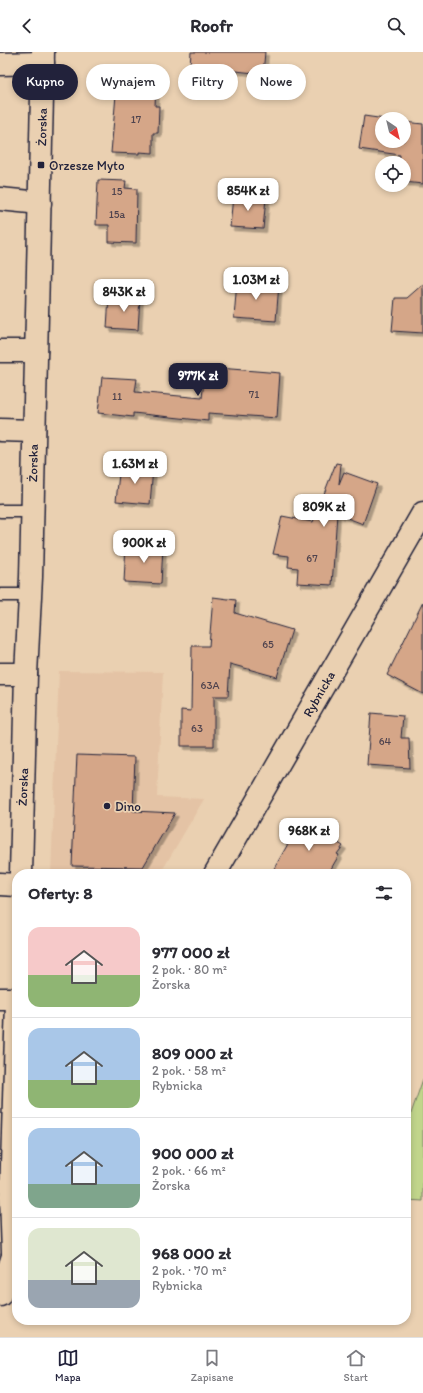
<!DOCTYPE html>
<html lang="pl">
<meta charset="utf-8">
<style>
:root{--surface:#fff;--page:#f2f2f3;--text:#2b2b33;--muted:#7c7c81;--line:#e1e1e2;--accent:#22223b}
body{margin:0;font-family:Itim,sans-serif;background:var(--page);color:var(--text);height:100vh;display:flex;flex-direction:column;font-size:15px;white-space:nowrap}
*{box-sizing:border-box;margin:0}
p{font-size:13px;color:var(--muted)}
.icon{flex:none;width:22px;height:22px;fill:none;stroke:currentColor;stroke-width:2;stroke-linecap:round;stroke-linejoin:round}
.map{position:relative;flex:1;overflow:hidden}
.details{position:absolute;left:12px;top:817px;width:399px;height:456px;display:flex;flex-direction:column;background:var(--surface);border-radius:16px;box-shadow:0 2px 6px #0003}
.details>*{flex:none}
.guide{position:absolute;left:12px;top:12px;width:399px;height:36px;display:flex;gap:8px}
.needle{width:26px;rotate:145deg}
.tools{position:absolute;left:375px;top:60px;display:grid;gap:8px}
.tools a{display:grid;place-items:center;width:36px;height:36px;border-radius:50%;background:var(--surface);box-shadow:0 2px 6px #0003;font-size:20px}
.price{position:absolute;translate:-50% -34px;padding:0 9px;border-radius:8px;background:#fff;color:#222;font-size:13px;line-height:26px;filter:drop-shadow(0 1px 2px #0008)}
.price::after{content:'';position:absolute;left:50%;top:24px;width:12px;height:9px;margin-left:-6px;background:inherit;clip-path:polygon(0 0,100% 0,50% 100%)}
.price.active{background:var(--accent);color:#fff}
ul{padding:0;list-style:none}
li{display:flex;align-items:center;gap:12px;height:100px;padding:0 16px}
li+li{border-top:1px solid var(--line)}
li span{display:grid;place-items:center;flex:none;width:112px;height:80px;border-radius:12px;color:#555}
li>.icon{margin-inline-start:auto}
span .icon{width:48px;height:48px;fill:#fffc;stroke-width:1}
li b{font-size:17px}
h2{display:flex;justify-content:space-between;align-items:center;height:48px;padding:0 16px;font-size:17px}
.chip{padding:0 14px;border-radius:18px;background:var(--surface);box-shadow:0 2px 6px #0003;font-size:14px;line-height:36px}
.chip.active{background:var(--accent);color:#fff}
header{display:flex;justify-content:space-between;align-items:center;height:52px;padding:0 16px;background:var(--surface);font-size:18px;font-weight:700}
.tab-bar{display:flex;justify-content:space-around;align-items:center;height:56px;border-top:1px solid var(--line);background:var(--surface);font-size:11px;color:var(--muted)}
.tab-bar a{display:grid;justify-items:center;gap:2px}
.tab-bar .active{color:var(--accent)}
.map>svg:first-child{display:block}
.built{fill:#e4c3a5}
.green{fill:#c1d58b;stroke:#727c63}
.building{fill:#d5a688;stroke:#22223b;filter:url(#shadow)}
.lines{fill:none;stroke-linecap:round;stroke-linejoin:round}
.lane-casing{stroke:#22223b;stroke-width:15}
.street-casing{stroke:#22223b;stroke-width:25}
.secondary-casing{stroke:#22223b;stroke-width:25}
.lane{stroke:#ead0b1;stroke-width:12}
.street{stroke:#ead0b1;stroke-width:22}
.secondary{stroke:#ead0b1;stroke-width:22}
.poi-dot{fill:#22223b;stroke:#ead0b1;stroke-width:1.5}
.labels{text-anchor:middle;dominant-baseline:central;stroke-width:3.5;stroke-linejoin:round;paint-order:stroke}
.number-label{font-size:11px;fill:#4f434e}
.street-label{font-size:13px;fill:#22223b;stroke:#ead0b1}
.poi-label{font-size:13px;fill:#22223b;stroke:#ead0b1;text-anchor:start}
</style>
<header><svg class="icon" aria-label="back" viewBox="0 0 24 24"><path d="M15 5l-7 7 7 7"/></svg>Roofr<svg class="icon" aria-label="search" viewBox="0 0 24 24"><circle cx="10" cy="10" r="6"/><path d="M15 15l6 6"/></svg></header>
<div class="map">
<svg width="423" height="1285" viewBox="0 0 423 1285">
<defs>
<filter id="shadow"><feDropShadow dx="3.5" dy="3.5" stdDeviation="0" flood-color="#0004"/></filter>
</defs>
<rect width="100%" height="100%" fill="#ead0b1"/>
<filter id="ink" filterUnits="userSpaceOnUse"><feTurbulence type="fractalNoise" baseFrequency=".025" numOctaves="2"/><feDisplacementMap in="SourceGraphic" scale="8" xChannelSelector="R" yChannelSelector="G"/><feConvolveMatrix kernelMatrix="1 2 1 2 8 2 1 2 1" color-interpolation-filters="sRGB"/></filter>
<g filter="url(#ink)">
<path class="built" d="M 59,619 L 163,620 L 157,745 L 204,747 L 160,822 L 51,822 Z"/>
<path class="green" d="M 423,1027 L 423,1149 L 406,1148 L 406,1076 Z"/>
<g class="building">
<path d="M 191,0 L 265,0 L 263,22 L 190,14 Z"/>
<path d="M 117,31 L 156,32 L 155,54 L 159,54 L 158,81 L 153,81 L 153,101 L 139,100 L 139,102 L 111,101 Z"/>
<path d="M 364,64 L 385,67 L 382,67 L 382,89 L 404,89 L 404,70 L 423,72 L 423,132 L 404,130 L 404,111 L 399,111 L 400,103 L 359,97 Z"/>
<path d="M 98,128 L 126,129 L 125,136 L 137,137 L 136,191 L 109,190 L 109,173 L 96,173 Z"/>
<path d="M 233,144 L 266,146 L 263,177 L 230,175 Z"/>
<path d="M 237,229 L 279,232 L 276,269 L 234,266 Z"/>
<path d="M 423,232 L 423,281 L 392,279 L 395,246 L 407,246 Z"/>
<path d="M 109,244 L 140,245 L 138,278 L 107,276 Z"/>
<path d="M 219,316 L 280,321 L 277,366 L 208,361 L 208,369 L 133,361 L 133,365 L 98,361 L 102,325 L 137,327 L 135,340 L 202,346 L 205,320 L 218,321 Z"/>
<path d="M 336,411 L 341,412 L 339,432 L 344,420 L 377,432 L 363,472 L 337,462 L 332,533 L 297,531 L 298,516 L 288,515 L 289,504 L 273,502 L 282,464 L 313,470 Z"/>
<path d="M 120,413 L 153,416 L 150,452 L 116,449 Z"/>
<path d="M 126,492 L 163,494 L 161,532 L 124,530 Z"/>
<path d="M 213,545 L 236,548 L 235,561 L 292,578 L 277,625 L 230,612 L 228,644 L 214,644 L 214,694 L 181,694 L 181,658 L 191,659 L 192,594 L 209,594 Z"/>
<path d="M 423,550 L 423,642 L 387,623 Z"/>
<path d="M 371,661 L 403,664 L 401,686 L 409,686 L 410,716 L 367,713 Z"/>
<path d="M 77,703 L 135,705 L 133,759 L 175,761 L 143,815 L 72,814 Z"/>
<path d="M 302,767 L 336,787 L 335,789 L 343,794 L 337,802 L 339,803 L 328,822 L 271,822 Z"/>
</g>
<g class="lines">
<g class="lane-casing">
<g id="lane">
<path d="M 0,459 L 32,459"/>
<path d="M 0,543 L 30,543"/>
</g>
</g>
<g class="street-casing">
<g id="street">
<path d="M 0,12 L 43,11"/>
<path d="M 0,147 L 40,151"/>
<path d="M 0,299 L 36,299"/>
<path d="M 0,378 L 34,379"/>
<path d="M 0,622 L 26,622"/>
<path d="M 0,832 L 17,833"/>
<path d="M 0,947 L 17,947"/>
</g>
</g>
<g class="secondary-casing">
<g id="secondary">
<path d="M 21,822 L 26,622 L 31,525 L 43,0"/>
<path d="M 215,822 L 423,461"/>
<path d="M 13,1202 L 11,1145 L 17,950"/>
<path d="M 0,1243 L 17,1192"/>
</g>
</g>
<use href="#lane" class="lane"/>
<use href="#street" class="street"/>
<use href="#secondary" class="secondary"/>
</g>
</g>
<g class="poi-dot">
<rect x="37" y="109" width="8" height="8" rx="2"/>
<circle cx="107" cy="754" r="4"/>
</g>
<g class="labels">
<g class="number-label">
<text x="136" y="67">17</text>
<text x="117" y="139">15</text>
<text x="117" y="162">15a</text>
<text x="254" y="342">71</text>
<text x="117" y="344">11</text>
<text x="312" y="506">67</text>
<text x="268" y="592">65</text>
<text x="210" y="633">63A</text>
<text x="197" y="676">63</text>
<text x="385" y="689">64</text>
</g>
<g class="street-label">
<text transform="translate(42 75) rotate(-89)">Żorska</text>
<text transform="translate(33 411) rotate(-89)">Żorska</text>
<text transform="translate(319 642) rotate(-60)">Rybnicka</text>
<text transform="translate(23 735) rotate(-88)">Żorska</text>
</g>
<g class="poi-label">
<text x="49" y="113">Orzesze Myto</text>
<text x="115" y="754">Dino</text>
</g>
</g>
</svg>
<div class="tools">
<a><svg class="needle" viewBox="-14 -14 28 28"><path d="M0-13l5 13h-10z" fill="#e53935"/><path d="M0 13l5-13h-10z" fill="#7c7c81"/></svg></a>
<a><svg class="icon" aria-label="locate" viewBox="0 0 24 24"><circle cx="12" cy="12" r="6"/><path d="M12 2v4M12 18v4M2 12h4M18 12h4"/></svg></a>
</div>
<b class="price" style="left:248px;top:160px">854K zł</b>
<b class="price" style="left:256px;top:249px">1.03M zł</b>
<b class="price" style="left:124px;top:261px">843K zł</b>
<b class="price active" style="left:198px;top:345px">977K zł</b>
<b class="price" style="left:135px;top:433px">1.63M zł</b>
<b class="price" style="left:324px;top:476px">809K zł</b>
<b class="price" style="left:144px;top:512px">900K zł</b>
<b class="price" style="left:309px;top:800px">968K zł</b>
<div class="guide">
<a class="chip active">Kupno</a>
<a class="chip">Wynajem</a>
<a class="chip">Filtry</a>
<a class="chip">Nowe</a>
</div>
<section class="details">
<h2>Oferty: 8<svg class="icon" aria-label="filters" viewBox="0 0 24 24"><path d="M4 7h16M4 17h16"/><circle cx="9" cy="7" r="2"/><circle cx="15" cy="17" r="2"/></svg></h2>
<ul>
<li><span style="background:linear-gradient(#f6c9c9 60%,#8fb573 0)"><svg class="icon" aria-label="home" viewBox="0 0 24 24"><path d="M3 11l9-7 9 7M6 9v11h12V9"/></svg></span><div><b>977 000 zł</b><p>2 pok. · 80 m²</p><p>Żorska</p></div></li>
<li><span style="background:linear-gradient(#a9c7e8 65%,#8fb573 0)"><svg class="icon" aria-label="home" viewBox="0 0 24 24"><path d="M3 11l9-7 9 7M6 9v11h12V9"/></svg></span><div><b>809 000 zł</b><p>2 pok. · 58 m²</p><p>Rybnicka</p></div></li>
<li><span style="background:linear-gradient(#a9c7e8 70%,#7fa58c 0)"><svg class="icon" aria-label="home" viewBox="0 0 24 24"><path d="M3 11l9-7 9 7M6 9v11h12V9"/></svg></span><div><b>900 000 zł</b><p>2 pok. · 66 m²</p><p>Żorska</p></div></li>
<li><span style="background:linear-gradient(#dfe7d0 65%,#9aa5b1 0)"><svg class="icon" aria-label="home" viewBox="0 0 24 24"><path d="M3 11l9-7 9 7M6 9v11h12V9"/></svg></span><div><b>968 000 zł</b><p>2 pok. · 70 m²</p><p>Rybnicka</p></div></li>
</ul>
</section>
</div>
<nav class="tab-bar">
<a class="active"><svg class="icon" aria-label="map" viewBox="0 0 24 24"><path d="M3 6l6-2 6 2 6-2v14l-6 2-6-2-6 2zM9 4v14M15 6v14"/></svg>Mapa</a>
<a><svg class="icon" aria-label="saved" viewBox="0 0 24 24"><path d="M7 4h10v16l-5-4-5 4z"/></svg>Zapisane</a>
<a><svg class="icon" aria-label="home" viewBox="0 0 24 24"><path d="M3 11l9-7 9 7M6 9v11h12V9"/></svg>Start</a>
</nav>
